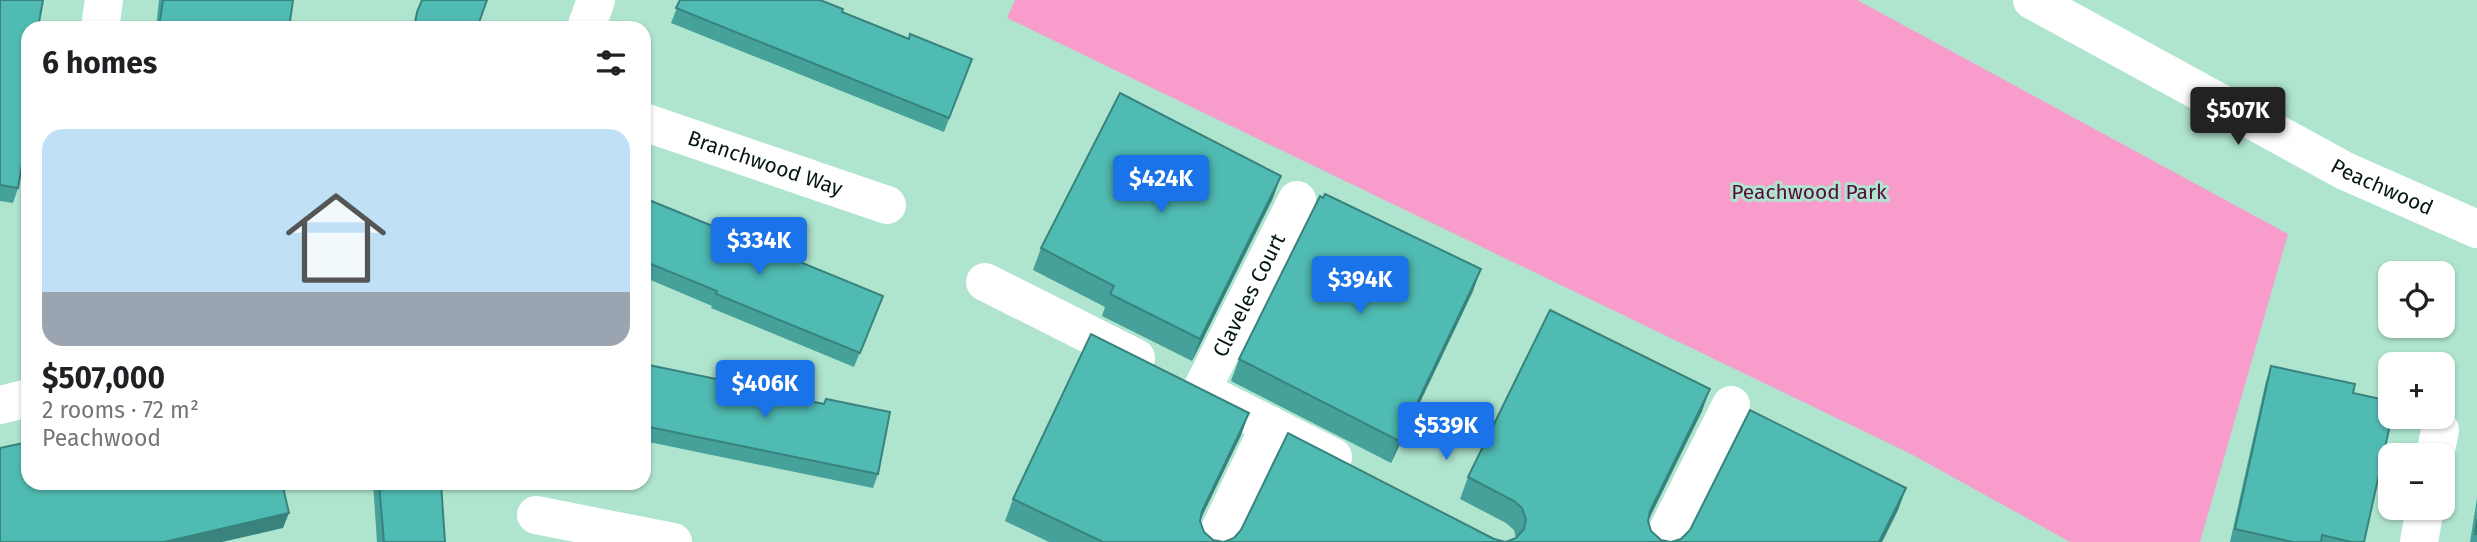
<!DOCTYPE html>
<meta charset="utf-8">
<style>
:root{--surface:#fff;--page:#f6f6f6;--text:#202124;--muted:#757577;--accent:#1a73e8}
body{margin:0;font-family:"Fira Sans",sans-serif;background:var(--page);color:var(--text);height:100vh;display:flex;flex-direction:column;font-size:26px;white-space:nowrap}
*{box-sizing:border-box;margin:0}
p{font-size:23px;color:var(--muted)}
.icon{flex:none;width:38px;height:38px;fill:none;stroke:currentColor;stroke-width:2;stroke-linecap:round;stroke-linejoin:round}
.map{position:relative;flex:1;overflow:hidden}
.panel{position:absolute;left:21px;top:21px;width:630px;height:469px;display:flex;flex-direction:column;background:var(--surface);border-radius:21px;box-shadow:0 2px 5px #0004}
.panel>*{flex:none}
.buttons{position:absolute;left:2378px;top:261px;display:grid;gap:14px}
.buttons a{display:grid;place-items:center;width:77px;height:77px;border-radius:14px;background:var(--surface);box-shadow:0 2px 5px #0004;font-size:35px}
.price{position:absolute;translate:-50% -60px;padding:0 16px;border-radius:7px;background:var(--accent);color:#fff;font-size:23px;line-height:46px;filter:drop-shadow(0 2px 4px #0008)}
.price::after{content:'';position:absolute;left:50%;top:42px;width:21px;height:16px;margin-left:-10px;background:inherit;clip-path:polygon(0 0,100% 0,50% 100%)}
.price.on{background:#222;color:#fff}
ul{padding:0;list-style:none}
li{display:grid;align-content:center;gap:14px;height:371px;padding:0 21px}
li span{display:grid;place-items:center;height:217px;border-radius:21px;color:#555}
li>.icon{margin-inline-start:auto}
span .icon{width:126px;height:126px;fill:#fffc;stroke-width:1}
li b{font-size:30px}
h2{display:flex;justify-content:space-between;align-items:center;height:84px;padding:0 21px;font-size:30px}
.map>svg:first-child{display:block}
.green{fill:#f89ccc}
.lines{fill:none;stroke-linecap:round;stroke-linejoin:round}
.minor{stroke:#fff;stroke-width:38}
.wall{fill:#45a199}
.shaded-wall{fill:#38837d}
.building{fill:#50bbb2;stroke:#38837d;stroke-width:2}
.labels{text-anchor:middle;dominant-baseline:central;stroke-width:6;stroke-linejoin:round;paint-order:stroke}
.street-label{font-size:21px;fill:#041810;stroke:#afe5cf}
.park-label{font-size:21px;fill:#570c3b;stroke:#afe5cf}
</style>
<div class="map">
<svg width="2477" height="542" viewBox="0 0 2477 542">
<rect width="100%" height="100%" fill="#afe5cf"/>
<path class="green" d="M 1015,0 L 1857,0 L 2288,234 L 2200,542 L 2070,542 L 1911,454 L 1007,18 Z"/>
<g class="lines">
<g class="minor">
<path id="s1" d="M 2032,0 L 2345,171 L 2477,229"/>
<path d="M 100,28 L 104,0"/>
<path d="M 586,28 L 596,0"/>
<path id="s2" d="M 644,122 L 887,205"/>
<path d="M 985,282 L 1136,358"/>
<path id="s3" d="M 1201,391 L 1297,200"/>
<path d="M 1202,391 L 1333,457"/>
<path d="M 0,405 L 28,398"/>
<path d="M 2435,455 L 2440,430"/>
<path d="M 536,515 L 673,542"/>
<path d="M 1214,542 L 1270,425"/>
<path d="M 1662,542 L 1731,405"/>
<path d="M 2419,542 L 2425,508"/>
</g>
</g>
<g class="wall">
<path d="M 0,0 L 28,28 L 18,188 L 13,203 L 0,201 Z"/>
<path d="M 159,0 L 293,0 L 289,28 L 156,28 Z"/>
<path d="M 680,0 L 842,12 L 908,38 L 972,59 L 944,132 L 671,23 Z"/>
<path d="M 644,198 L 883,296 L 854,367 L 711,308 L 712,306 L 646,278 L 644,282 Z"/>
<path d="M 1273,198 L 1192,361 L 1102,316 L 1105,307 L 1033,270 L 1041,248 Z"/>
<path d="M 1473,291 L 1391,463 L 1231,381 L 1239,359 Z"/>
<path d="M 644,364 L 755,389 L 878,474 L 873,488 L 644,441 Z"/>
<path d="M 2271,366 L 2353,393 L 2364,542 L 2230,542 L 2266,381 Z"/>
<path d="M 1702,411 L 1648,521 L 1651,531 L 1661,540 L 1671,542 L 1906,488 L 1898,510 L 1882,542 L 1049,542 L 1005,521 L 1013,499 L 1249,413 L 1241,435 L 1200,520 L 1204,532 L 1213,540 L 1224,542 L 1494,539 L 1506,542 L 1516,538 L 1514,530 L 1506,523 L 1460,499 L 1468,477 Z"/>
<path d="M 373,483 L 441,483 L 445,542 L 377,542 Z"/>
<path d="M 2477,498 L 2477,542 L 2470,542 Z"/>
</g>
<g class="shaded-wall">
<path d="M 1281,176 L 1273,198 L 1192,361 L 1200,339 Z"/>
<path d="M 1481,269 L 1473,291 L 1391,463 L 1399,441 Z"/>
<path d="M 1710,389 L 1702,411 L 1642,533 L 1650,511 Z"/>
<path d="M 1249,413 L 1241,435 L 1194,533 L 1202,511 Z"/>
<path d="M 1906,488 L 1898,510 L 1882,542 L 1879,542 Z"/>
<path d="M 289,513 L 283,528 L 222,542 L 164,542 Z"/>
</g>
<g class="building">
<path d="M 0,0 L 43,0 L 38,28 L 28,28 L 28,128 L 18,188 L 0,185 Z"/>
<path d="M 163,0 L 293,0 L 289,28 L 159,28 Z"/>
<path d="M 422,0 L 487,0 L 477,28 L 414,28 L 417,12 Z"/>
<path d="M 680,0 L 820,0 L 843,9 L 842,12 L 909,39 L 910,34 L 972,59 L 949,118 L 676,8 Z"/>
<path d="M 1120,93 L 1281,176 L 1200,339 L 1110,294 L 1114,286 L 1041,248 Z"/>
<path d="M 1325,194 L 1481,269 L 1399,441 L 1239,359 L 1320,196 L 1323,198 Z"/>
<path d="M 644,198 L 883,296 L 860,353 L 716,294 L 717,291 L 651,264 L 649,268 L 644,266 Z"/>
<path d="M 1550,310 L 1710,389 L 1650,511 L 1648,521 L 1651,531 L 1661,540 L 1671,542 L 1681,539 L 1690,530 L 1750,410 L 1906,488 L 1879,542 L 1103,542 L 1013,499 L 1091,334 L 1249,413 L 1202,511 L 1200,521 L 1204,532 L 1213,540 L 1224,542 L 1234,538 L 1241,530 L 1288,433 L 1494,539 L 1506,542 L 1516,538 L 1524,529 L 1526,520 L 1522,508 L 1514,501 L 1468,477 Z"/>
<path d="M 644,364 L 755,387 L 755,389 L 824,404 L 826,399 L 890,412 L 878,474 L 644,426 Z"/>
<path d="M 2271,366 L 2355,384 L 2353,393 L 2390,401 L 2390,416 L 2392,416 L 2364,542 L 2351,542 L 2322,535 L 2321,542 L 2293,542 L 2235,529 Z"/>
<path d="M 28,442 L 28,483 L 282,483 L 289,513 L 164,542 L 0,542 L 0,448 Z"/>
<path d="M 379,483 L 441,483 L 445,542 L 384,542 Z"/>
<path d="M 2477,519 L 2477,534 L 2475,534 Z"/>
</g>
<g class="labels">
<g class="street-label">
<text stroke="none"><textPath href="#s2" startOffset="128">Branchwood Way</textPath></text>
<text stroke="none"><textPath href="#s1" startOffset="397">Peachwood</textPath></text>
<text stroke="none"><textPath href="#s3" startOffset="107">Claveles Court</textPath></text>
</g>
<g class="park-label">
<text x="1809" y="192">Peachwood Park</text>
</g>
</g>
</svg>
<div class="buttons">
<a><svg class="icon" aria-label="locate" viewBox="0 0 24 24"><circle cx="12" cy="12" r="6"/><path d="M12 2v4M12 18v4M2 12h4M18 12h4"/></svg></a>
<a>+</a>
<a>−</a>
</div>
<b class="price on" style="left:2238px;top:147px">$507K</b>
<b class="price" style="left:1161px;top:215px">$424K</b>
<b class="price" style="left:759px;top:277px">$334K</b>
<b class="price" style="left:1360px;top:316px">$394K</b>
<b class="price" style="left:765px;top:420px">$406K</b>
<b class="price" style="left:1446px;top:462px">$539K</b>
<section class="panel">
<h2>6 homes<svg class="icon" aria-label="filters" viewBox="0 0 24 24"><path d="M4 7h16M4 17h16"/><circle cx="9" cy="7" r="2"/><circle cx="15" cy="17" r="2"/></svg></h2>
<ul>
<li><span style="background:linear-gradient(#bfe0f5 75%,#9aa5b1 0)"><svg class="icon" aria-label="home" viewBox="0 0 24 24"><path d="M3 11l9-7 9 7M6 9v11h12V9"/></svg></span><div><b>$507,000</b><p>2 rooms · 72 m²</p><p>Peachwood</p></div></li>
</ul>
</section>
</div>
